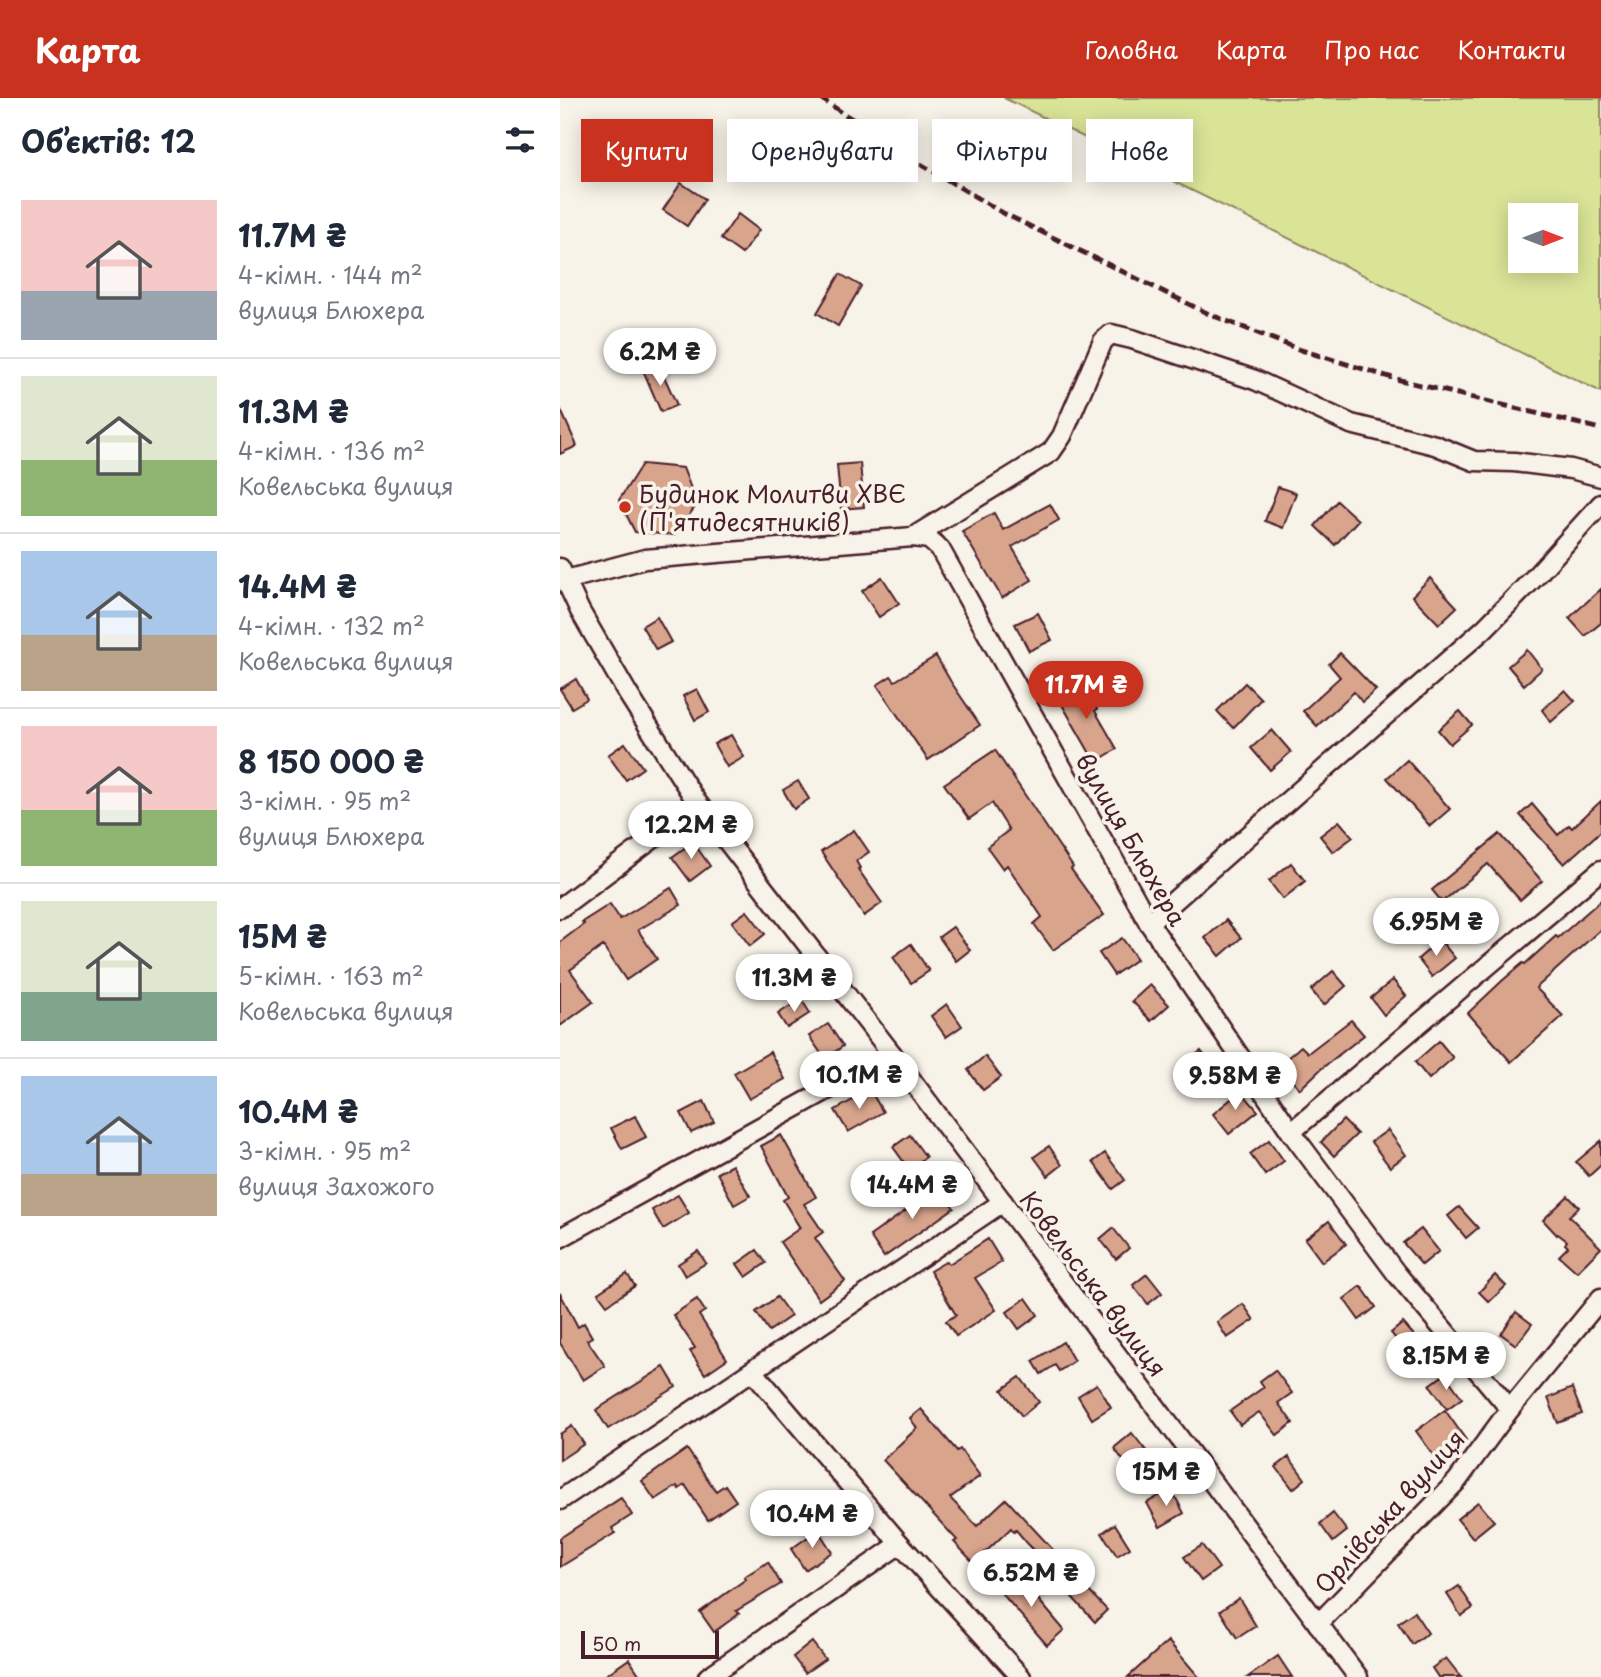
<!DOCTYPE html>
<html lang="uk">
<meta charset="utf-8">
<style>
:root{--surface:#fff;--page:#f6f6f7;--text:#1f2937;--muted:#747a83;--line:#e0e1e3;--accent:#c8321e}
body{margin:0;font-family:"Playpen Sans",sans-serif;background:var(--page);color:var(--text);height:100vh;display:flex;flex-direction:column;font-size:26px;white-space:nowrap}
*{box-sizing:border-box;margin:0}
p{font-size:23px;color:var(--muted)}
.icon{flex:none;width:38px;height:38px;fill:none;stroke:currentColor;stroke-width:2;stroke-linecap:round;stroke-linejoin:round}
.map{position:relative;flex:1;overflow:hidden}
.panel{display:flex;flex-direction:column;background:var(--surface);width:560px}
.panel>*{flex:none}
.banner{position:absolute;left:21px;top:21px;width:665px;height:63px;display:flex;gap:14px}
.needle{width:46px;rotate:90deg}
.fabs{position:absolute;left:948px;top:105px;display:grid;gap:14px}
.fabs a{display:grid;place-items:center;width:70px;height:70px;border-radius:0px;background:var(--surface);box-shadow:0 4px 18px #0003;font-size:35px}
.scale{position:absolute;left:21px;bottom:18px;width:138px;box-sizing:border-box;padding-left:7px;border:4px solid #4a1f2b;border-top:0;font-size:19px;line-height:24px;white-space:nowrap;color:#4a1f2b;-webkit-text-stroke:5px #f7f3e8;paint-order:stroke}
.price{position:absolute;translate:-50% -60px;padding:0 16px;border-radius:24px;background:#fff;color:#222;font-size:23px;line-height:46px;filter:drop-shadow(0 2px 4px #0008)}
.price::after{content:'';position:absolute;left:50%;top:42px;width:21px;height:16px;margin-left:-10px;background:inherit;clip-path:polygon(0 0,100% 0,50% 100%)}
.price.on{background:var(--accent);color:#fff}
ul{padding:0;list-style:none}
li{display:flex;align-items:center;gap:21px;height:175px;padding:0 21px}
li+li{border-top:2px solid var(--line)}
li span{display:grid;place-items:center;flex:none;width:196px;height:140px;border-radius:0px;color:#555}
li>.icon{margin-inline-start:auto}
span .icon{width:84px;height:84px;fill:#fffc;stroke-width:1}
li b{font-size:30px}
h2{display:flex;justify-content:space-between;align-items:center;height:84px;padding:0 21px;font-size:30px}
.tag{padding:0 24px;border-radius:0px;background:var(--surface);box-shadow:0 4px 18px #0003;font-size:24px;line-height:63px}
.tag.on{background:var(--accent);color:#fff}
header{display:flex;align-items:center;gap:42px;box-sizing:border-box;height:98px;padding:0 35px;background:var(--accent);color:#fff}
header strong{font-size:33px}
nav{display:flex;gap:38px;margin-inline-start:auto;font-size:24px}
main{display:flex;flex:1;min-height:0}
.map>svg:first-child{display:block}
.green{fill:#d9e497;stroke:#928261;stroke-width:2;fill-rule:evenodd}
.building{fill:#d8a58c;stroke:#4a1f2b;stroke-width:2}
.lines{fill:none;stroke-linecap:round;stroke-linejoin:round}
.minor-casing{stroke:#4a1f2b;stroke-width:23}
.minor{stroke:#f7f3e8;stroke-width:18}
.rail{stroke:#4a1f2b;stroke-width:5;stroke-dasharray:10 5;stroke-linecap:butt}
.poi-dot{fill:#c8321e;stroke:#f7f3e8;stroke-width:2.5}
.labels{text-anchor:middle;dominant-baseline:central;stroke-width:7;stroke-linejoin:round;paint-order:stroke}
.poi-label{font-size:24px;fill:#4a1f2b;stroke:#f7f3e8;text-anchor:start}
.street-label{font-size:24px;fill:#4a1f2b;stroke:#f7f3e8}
</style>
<header>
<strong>Карта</strong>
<nav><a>Головна</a><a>Карта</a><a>Про нас</a><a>Контакти</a></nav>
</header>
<main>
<section class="panel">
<h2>Об’єктів: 12<svg class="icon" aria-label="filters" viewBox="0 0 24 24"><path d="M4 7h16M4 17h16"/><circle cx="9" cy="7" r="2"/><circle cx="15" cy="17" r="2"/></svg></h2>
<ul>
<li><span style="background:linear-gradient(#f6c9c9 65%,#9aa5b1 0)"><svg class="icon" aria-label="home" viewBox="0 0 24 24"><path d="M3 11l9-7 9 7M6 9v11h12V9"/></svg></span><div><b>11.7M ₴</b><p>4-кімн. · 144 m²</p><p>вулиця Блюхера</p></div></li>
<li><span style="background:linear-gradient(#dfe7d0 60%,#8fb573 0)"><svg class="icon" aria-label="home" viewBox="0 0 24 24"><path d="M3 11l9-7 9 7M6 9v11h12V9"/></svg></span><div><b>11.3M ₴</b><p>4-кімн. · 136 m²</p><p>Ковельська вулиця</p></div></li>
<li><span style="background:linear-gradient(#a9c7e8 60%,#b9a48a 0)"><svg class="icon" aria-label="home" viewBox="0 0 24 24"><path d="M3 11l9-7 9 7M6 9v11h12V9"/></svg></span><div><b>14.4M ₴</b><p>4-кімн. · 132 m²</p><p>Ковельська вулиця</p></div></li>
<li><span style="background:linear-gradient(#f6c9c9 60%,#8fb573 0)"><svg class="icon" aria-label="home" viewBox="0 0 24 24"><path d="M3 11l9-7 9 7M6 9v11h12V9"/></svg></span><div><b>8 150 000 ₴</b><p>3-кімн. · 95 m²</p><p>вулиця Блюхера</p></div></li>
<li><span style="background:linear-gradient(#dfe7d0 65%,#7fa58c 0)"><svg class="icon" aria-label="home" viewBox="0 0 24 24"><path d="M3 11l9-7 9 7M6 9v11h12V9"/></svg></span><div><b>15M ₴</b><p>5-кімн. · 163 m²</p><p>Ковельська вулиця</p></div></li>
<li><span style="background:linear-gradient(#a9c7e8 70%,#b9a48a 0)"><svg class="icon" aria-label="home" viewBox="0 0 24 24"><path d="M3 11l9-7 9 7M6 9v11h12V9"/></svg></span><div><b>10.4M ₴</b><p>3-кімн. · 95 m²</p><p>вулиця Захожого</p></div></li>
</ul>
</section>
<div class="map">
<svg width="1041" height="1579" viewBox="0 0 1041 1579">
<rect width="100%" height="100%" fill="#f7f3e8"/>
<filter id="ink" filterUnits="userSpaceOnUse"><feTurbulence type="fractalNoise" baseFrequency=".0143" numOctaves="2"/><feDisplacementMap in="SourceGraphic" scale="14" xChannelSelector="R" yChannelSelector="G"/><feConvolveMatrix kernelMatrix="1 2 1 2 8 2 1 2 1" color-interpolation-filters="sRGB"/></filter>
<g filter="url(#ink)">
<path class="green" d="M 444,0 L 1041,0 L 1041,294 ZM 961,117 L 1006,117 L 1006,163 L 961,163 Z"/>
<g class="building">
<path d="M 121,85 L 145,101 L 127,128 L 103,112 Z"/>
<path d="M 178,116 L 199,132 L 182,156 L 161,141 Z"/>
<path d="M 280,176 L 301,188 L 278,228 L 257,215 Z"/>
<path d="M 98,265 L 117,307 L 101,314 L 83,272 Z"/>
<path d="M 0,310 L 17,348 L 0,356 Z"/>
<path d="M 300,365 L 304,409 L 281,411 L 277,367 Z"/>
<path d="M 82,366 L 123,370 L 137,406 L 115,437 L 75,434 L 59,402 Z"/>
<path d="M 718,389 L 736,395 L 723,430 L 705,423 Z"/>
<path d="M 777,403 L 798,422 L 775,447 L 755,428 Z"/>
<path d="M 490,406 L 499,422 L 452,449 L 472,482 L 442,500 L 402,433 L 434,415 L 443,432 Z"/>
<path d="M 322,479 L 339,505 L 319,519 L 302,493 Z"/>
<path d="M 870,480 L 897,509 L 879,526 L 852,498 Z"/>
<path d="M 1041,491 L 1041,525 L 1025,538 L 1009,520 Z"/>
<path d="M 478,515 L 492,542 L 469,553 L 455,526 Z"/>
<path d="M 97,519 L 111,544 L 96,552 L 82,528 Z"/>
<path d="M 967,552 L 982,571 L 964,587 L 948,568 Z"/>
<path d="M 780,555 L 816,592 L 802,604 L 794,594 L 757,628 L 743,613 L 780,579 L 769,566 Z"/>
<path d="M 376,558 L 391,584 L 420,627 L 368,662 L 317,587 L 331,578 L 335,583 Z"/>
<path d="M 16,581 L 27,601 L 12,610 L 0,591 Z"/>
<path d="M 519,582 L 537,611 L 535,613 L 557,651 L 535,664 L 496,596 Z"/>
<path d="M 685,585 L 701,601 L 673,630 L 657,613 Z"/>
<path d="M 137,591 L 149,614 L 135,622 L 123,598 Z"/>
<path d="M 1005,592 L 1015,603 L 991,624 L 982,612 Z"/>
<path d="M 900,613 L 912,627 L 890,646 L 878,632 Z"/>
<path d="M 712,632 L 731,654 L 710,672 L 691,650 Z"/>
<path d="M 171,637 L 184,659 L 167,669 L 154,646 Z"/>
<path d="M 65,645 L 83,670 L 66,682 L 48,657 Z"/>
<path d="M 435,652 L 513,769 L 511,771 L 544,817 L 493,852 L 474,826 L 482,819 L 447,767 L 443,771 L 427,749 L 449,732 L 432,705 L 409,721 L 384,686 Z"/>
<path d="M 847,662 L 890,711 L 870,728 L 827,680 Z"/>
<path d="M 238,683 L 249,701 L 234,711 L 223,692 Z"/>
<path d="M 1041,703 L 1041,733 L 1004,766 L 960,717 L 972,706 L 998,737 L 1009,727 L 1012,730 Z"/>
<path d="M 779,723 L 793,739 L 773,754 L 760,738 Z"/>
<path d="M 294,732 L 309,754 L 296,763 L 300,770 L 298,771 L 322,805 L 304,818 L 261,754 Z"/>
<path d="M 940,736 L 982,783 L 960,802 L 928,766 L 882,804 L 872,792 Z"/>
<path d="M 133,744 L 150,768 L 130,783 L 112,759 Z"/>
<path d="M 731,765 L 745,783 L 723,801 L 709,783 Z"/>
<path d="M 111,790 L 121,807 L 78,832 L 97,861 L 66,882 L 43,848 L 10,872 L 33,904 L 0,928 L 0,844 L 24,826 L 22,824 L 50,806 L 60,821 Z"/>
<path d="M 1041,802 L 1041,831 L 976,890 L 1003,918 L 951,964 L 908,915 L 942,883 L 963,865 L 965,866 L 996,838 L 998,840 Z"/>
<path d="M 923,807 L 938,823 L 917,841 L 903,824 Z"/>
<path d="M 187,813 L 205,836 L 190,848 L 172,824 Z"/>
<path d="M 666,822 L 681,840 L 660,858 L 645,840 Z"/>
<path d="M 393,829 L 410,852 L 396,863 L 379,839 Z"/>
<path d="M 562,840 L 577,861 L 554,877 L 539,855 Z"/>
<path d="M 880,842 L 895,860 L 872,879 L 858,861 Z"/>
<path d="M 351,846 L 369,873 L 351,885 L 333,859 Z"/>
<path d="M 773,873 L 786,888 L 764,907 L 751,892 Z"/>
<path d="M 833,882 L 846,898 L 824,917 L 811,900 Z"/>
<path d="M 590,887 L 609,907 L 591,923 L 572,903 Z"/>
<path d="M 241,901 L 250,915 L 227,930 L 218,916 Z"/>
<path d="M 387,906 L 402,928 L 386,939 L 371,918 Z"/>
<path d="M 791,922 L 804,937 L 761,971 L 740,991 L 719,967 L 741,948 L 748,955 Z"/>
<path d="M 268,926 L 283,948 L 265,961 L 249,938 Z"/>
<path d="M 879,943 L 893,960 L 869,981 L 855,964 Z"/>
<path d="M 641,953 L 658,975 L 638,990 L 622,967 Z"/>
<path d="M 210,954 L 225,981 L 189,1001 L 174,975 Z"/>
<path d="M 425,958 L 441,979 L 423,992 L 408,972 Z"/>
<path d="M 310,992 L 323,1014 L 288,1034 L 275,1012 Z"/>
<path d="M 681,993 L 698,1013 L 669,1036 L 653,1016 Z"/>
<path d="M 144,1003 L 154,1024 L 131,1035 L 121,1015 Z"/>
<path d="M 75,1018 L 86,1039 L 62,1051 L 51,1030 Z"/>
<path d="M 783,1022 L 797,1036 L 774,1058 L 761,1044 Z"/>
<path d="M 828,1032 L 846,1057 L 830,1069 L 811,1044 Z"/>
<path d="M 221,1037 L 256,1099 L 244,1106 L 263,1134 L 255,1140 L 285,1183 L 259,1202 L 220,1144 L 240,1130 L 223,1102 L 228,1099 L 201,1048 Z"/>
<path d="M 350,1037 L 366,1059 L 349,1071 L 333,1049 Z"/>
<path d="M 709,1042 L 724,1063 L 705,1077 L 690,1056 Z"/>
<path d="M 1041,1043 L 1041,1067 L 1029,1078 L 1016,1064 Z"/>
<path d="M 489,1048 L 502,1067 L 488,1078 L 474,1059 Z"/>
<path d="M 545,1055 L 565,1082 L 553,1091 L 533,1064 Z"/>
<path d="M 172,1067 L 190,1098 L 174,1107 L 157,1075 Z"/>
<path d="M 377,1087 L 394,1110 L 324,1159 L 310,1138 L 355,1106 L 354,1105 Z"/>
<path d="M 118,1097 L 129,1115 L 103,1131 L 92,1112 Z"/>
<path d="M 1008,1098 L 1019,1109 L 1009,1118 L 1041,1150 L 1017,1174 L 999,1158 L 1008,1149 L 1005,1146 L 1007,1143 L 998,1136 L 997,1137 L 983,1122 Z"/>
<path d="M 899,1109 L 918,1130 L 906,1140 L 888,1118 Z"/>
<path d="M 769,1123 L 786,1146 L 762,1164 L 745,1141 Z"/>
<path d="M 553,1130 L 569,1150 L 556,1161 L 540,1141 Z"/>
<path d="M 861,1131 L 879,1153 L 862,1167 L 843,1145 Z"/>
<path d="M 428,1141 L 442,1164 L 415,1180 L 436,1212 L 396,1238 L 386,1223 L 396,1217 L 370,1173 L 387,1163 L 389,1166 Z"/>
<path d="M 197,1152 L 206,1165 L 186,1179 L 177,1166 Z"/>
<path d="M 138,1153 L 146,1165 L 125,1178 L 118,1166 Z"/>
<path d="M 67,1176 L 75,1188 L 47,1207 L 38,1195 Z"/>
<path d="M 587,1176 L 602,1195 L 588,1206 L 573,1187 Z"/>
<path d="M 935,1177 L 946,1188 L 929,1204 L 919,1194 Z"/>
<path d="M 801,1188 L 816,1209 L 799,1222 L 784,1201 Z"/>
<path d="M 0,1195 L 18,1229 L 24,1225 L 32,1239 L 27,1242 L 45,1268 L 23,1282 L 0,1245 Z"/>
<path d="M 217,1199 L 231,1218 L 209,1233 L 196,1214 Z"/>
<path d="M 466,1200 L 478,1217 L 459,1231 L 447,1214 Z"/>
<path d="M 137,1201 L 145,1213 L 139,1217 L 167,1261 L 145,1276 L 130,1253 L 135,1250 L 113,1217 Z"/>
<path d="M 683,1206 L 694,1222 L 667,1240 L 657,1224 Z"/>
<path d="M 956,1214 L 972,1226 L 956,1247 L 941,1236 Z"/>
<path d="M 843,1225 L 861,1245 L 848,1256 L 831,1235 Z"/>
<path d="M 503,1244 L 514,1263 L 499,1273 L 495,1267 L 481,1276 L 473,1263 Z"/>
<path d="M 104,1269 L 116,1289 L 48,1331 L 36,1312 Z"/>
<path d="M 715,1272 L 732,1295 L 718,1305 L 733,1325 L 717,1337 L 699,1314 L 680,1327 L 670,1313 L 704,1289 L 700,1283 Z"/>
<path d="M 885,1276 L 902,1300 L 887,1311 L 870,1287 Z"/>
<path d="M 460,1279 L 479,1304 L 462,1318 L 442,1292 Z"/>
<path d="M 537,1286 L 551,1309 L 532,1321 L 518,1298 Z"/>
<path d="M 1012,1290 L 1022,1316 L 998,1325 L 988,1300 Z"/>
<path d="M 361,1311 L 397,1353 L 400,1351 L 420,1378 L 390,1400 L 417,1428 L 446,1401 L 496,1455 L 485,1466 L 456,1432 L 454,1434 L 451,1430 L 414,1465 L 394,1444 L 397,1442 L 323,1362 L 357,1330 L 350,1320 Z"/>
<path d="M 885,1312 L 906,1342 L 877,1362 L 856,1333 Z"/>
<path d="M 12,1328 L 24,1346 L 0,1362 L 0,1336 Z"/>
<path d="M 572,1335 L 588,1355 L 569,1370 L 554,1350 Z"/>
<path d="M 127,1351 L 156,1393 L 165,1387 L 176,1403 L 148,1422 L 125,1387 L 119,1391 L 117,1388 L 95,1402 L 82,1383 Z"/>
<path d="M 729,1359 L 745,1381 L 733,1391 L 716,1369 Z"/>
<path d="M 611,1391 L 624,1415 L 600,1429 L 587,1405 Z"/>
<path d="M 61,1400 L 72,1417 L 52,1430 L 55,1435 L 0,1469 L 0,1440 Z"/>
<path d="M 918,1404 L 934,1423 L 913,1440 L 897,1421 Z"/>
<path d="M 773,1415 L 787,1433 L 773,1444 L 760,1426 Z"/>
<path d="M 555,1426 L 570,1450 L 557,1458 L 542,1435 Z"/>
<path d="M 258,1432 L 272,1454 L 245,1472 L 231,1451 Z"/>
<path d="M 642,1447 L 659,1470 L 641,1483 L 624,1459 Z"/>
<path d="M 208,1464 L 221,1486 L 176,1513 L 179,1516 L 154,1534 L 140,1514 L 186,1481 L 184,1479 Z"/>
<path d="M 456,1475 L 504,1532 L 487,1547 L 438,1491 Z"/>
<path d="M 524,1488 L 547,1512 L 535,1524 L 512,1499 Z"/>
<path d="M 899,1488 L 913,1510 L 901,1518 L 887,1496 Z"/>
<path d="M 679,1500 L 696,1528 L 677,1540 L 660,1513 Z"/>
<path d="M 854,1514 L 868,1535 L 852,1546 L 838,1525 Z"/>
<path d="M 608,1543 L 639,1579 L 568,1579 Z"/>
<path d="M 252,1544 L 265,1561 L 245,1575 L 233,1559 Z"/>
<path d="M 718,1558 L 732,1579 L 688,1579 Z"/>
<path d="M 886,1560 L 901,1579 L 878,1579 L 872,1570 Z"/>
<path d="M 69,1561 L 81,1579 L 43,1579 Z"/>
</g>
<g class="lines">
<g class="minor-casing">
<g id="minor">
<path d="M 353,439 L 491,354 L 502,338 L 543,243 L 551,236 L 572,241 L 695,282 L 791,326 L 875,347 L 914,363 L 954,364 L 1011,371 L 1041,379"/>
<path d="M 0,470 L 20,513 L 68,596 L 136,703 L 332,956 L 798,1579"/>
<path d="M 6,482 L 85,461 L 353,439 L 369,441 L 380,451 L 589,825 L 731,1034 L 836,1175 L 950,1311"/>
<path d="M 0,810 L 138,707"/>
<path d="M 589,825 L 924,531 L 974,480 L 1041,406"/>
<path d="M 731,1034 L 1041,772"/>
<path d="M 0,1140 L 332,956"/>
<path d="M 193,1273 L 340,1446 L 461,1579"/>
<path d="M 0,1402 L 443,1104"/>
<path d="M 758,1526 L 897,1383 L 950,1311 L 1041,1200"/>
<path d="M 148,1579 L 340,1446"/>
</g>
</g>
<use href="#minor" class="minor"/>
<path class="rail" d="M 260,0 L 359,65 L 443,115 L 649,216 L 741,252 L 836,281 L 1041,331"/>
</g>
</g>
<circle class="poi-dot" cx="65" cy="409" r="7"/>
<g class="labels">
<g class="poi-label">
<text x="79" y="395">Будинок Молитви ХВЄ<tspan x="79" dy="28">(П'ятидесятників)</tspan></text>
</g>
<g class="street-label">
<text transform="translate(572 741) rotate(60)">вулиця Блюхера</text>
<text transform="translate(534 1185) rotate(53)">Ковельська вулиця</text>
<text transform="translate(829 1413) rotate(-48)">Орлівська вулиця</text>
</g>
</g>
</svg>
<div class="fabs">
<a><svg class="needle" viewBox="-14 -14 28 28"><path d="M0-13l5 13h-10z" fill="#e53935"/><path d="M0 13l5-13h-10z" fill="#747a83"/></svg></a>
</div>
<div class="scale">50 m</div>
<b class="price" style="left:100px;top:290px">6.2M ₴</b>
<b class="price on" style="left:526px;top:623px">11.7M ₴</b>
<b class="price" style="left:131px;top:763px">12.2M ₴</b>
<b class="price" style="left:876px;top:860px">6.95M ₴</b>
<b class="price" style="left:234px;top:916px">11.3M ₴</b>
<b class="price" style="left:299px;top:1013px">10.1M ₴</b>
<b class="price" style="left:675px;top:1014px">9.58M ₴</b>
<b class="price" style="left:352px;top:1123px">14.4M ₴</b>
<b class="price" style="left:886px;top:1294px">8.15M ₴</b>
<b class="price" style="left:606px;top:1410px">15M ₴</b>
<b class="price" style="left:252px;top:1452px">10.4M ₴</b>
<b class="price" style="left:471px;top:1511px">6.52M ₴</b>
<div class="banner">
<a class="tag on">Купити</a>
<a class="tag">Орендувати</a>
<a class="tag">Фільтри</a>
<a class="tag">Нове</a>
</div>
</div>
</main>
